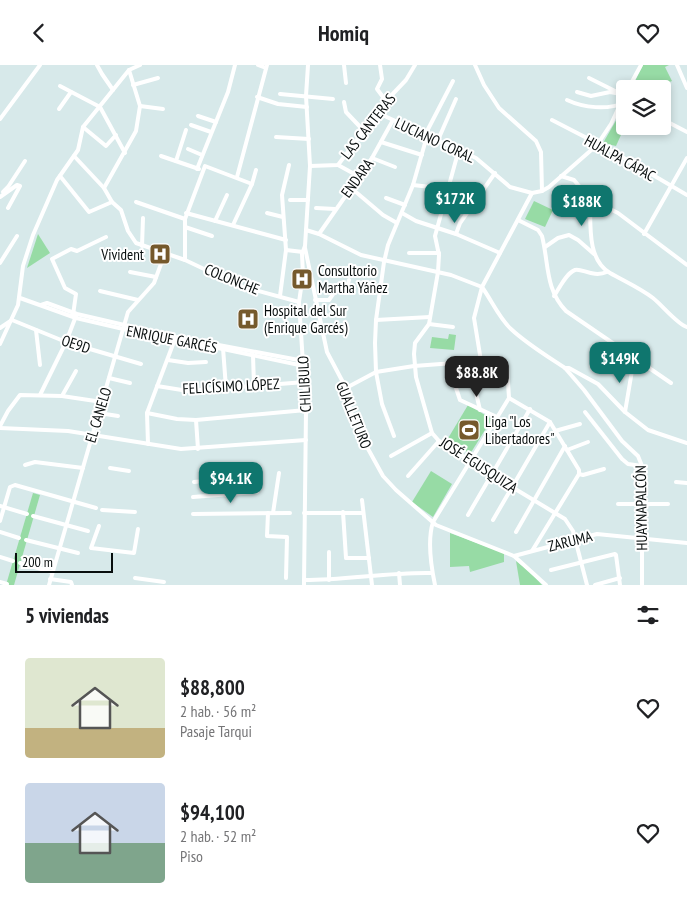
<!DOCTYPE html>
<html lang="es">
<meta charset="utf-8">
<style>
:root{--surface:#fff;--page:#f6f6f6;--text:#202124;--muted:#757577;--accent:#0f766e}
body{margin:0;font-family:"PT Sans Narrow",sans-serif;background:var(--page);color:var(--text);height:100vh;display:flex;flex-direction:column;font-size:19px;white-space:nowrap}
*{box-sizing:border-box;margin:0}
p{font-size:16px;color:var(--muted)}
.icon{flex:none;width:28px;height:28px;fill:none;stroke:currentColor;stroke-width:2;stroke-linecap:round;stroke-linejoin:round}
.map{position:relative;height:520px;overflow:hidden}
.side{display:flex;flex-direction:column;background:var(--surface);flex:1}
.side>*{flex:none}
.controls{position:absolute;left:616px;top:15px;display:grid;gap:10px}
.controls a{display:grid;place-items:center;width:55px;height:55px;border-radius:5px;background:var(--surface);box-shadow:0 2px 8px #0003;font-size:25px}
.scale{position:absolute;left:15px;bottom:12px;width:98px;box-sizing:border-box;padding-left:5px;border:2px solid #080e0e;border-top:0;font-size:14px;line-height:18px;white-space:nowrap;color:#080e0e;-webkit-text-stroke:4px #fff;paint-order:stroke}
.price{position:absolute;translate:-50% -42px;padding:0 11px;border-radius:10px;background:var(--accent);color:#fff;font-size:16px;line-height:32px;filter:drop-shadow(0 1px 2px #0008)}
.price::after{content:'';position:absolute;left:50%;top:30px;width:15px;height:11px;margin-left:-8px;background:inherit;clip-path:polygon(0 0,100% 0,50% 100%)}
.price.current{background:#222;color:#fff}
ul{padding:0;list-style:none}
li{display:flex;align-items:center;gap:15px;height:125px;padding:0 25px}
li span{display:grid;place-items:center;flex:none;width:140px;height:100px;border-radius:5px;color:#555}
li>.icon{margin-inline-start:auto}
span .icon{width:60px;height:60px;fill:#fffc;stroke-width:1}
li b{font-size:21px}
h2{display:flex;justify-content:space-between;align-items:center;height:60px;padding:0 25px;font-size:21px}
header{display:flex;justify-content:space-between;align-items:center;height:65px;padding:0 25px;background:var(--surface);font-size:22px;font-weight:600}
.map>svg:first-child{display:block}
.green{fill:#97dba5}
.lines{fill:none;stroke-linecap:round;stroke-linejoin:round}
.minor{stroke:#fff;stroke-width:4}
.labels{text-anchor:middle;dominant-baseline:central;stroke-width:4;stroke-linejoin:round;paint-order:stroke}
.street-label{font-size:15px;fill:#080e0e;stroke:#fff}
.poi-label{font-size:15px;fill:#080e0e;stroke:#fff;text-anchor:start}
</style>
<header><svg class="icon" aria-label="back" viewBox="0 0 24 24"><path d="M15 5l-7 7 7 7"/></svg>Homiq<svg class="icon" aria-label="heart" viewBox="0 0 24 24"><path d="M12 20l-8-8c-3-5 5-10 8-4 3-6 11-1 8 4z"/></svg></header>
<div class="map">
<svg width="687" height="520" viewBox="0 0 687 520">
<rect width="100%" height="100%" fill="#d7e9ea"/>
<g class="green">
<path d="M 643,0 L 669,0 L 665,2 L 672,16 L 657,22 L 643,15 L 638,24 L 631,24 Z"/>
<path d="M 625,40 L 625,61 L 616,81 L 603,78 Z"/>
<path d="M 534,136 L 553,145 L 545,162 L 525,154 Z"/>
<path d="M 38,169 L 50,188 L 27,203 Z"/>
<path d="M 449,269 L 456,270 L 454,285 L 430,283 L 432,272 L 448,274 Z"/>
<path d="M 468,340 L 492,354 L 470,389 L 447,375 Z"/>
<path d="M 431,406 L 452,419 L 433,452 L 412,437 Z"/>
<path d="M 33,428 L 40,430 L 14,520 L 6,520 Z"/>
<path d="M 450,468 L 504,488 L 504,497 L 470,507 L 469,501 L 450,502 Z"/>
<path d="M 516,496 L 529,506 L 542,520 L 520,520 Z"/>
</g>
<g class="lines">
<g class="minor">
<path d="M 97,0 L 102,9 L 113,25"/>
<path d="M 258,0 L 266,3"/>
<path d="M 344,0 L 346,18"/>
<path d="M 380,0 L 382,14 L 377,24 L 386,36"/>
<path d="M 475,0 L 484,20 L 499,43 L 536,76 L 541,87 L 542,126"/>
<path d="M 677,0 L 687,23"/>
<path d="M 129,5 L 140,41 L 136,66 L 104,123 L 112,137 L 121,145 L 128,166 L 136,178 L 185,195 L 240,221 L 299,237"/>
<path d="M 589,13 L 617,27"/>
<path d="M 133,20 L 158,13"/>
<path d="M 60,21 L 100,42 L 125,88"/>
<path d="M 628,24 L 641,0"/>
<path d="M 577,27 L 591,31 L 610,27 L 621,29"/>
<path d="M 280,29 L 333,34"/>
<path d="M 257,32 L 278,39 L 307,42"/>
<path d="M 567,35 C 584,43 607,45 625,38"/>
<path d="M 344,37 L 346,47 L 364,66"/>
<path d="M 140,41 L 163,44"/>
<path d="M 59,44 L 71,27"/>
<path d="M 378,48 L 476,93 L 510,122 L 532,128 L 542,126 L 549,122 L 597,80 L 611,59 L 625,29"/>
<path d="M 198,51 L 216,57"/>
<path d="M 0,54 L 40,0"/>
<path d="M 662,54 L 687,67"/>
<path d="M 552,55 L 612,86 L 687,130"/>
<path d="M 191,60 L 211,67"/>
<path d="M 83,62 L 106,81 L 116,70"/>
<path d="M 650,66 L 652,61"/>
<path d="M 425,70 L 453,16"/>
<path d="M 276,72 L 309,74"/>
<path d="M 438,75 L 456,34"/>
<path d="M 381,77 L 422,90"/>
<path d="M 188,84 L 202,90"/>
<path d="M 459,84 L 435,171 L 439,190 L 438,207 L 429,259 L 415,278 L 414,289 L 416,312 L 432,368 L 439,376 L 492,410 L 565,454 L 573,466 L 587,520"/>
<path d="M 74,91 L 104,123"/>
<path d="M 161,91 L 199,104"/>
<path d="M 372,93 L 395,102"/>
<path d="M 176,96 L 186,65"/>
<path d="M 338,100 L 358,111"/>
<path d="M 310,101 L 338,100 L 386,36 L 406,15 L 415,0"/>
<path d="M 197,104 L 228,27 L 235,0"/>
<path d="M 60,111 L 89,147 L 112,137"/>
<path d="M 561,111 L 574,115 L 590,134 L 618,148 L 687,200"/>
<path d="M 237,112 L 267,0"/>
<path d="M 413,120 L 448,124"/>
<path d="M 350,122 L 383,150 L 397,158"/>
<path d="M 3,127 L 8,122 L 25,96"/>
<path d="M 0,132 L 17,120 L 20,121 L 8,143"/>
<path d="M 386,133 L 405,140"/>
<path d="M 590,134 C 591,157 586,194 610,208 C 624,216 640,223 653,233 C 662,240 678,260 687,262"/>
<path d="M 290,135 L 308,135"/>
<path d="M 136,137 L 185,154"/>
<path d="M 316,143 L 335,144"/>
<path d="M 186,148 L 286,175"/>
<path d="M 267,148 L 283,152"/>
<path d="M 402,148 L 416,156 L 456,169 L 500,188"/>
<path d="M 518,155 L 538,165 L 542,171 C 549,199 545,224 566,246 L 671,318"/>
<path d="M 215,156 L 227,130"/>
<path d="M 233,160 L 252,119 L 256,105"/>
<path d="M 185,162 L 212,171"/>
<path d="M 306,165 L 319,169 L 361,190 L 451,210 L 482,222"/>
<path d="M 319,169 L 372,93 L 393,55"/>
<path d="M 456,169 L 460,158 L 495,108"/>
<path d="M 644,169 L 687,93"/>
<path d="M 142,181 L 143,153"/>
<path d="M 545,182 L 558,173 L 569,170 L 578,175 L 594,189"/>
<path d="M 305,183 L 327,287 L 346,323 L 350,344 L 356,362 L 383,411 L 396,425 L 436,460 L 514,491 L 546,520"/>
<path d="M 286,185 L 303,187"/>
<path d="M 409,188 L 439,188"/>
<path d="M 185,195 L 185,154 L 205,101 L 252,119"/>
<path d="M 0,198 L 17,171"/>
<path d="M 130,207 L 156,212"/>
<path d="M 482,222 C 492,236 499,253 511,264 C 527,279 547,291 565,303 L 569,303 L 598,319 L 625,347 L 648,365 L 687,378"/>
<path d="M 100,226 L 138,235"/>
<path d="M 280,231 L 286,185 L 282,130 L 289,100"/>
<path d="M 554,231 C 559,224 566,208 575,205 C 582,203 593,213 607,207"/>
<path d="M 20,233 L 76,253 L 175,276 L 223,284 L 304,301"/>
<path d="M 315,235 L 329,235 L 336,225 L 346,226 L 349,215"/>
<path d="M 41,240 L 47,238 L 77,249 L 176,272 L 304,296"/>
<path d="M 73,250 L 76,229 L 65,223 L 52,194 L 71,184 L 77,186 L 106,172"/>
<path d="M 376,255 L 430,252"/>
<path d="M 429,259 L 453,262"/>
<path d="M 0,263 L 12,255 L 66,277 L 141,299"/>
<path d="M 36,265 L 40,300"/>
<path d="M 0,279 L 18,240 L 23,201 L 33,170 L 57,115 L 78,85 L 83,62 L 129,5 L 140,0"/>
<path d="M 223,283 L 226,323"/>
<path d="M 253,290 L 254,321"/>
<path d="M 168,295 L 188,298 L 206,297"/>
<path d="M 471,297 L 476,326"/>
<path d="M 507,302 L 509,333"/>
<path d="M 565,303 L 584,325 L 622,376 L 638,391 L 642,401 L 642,520"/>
<path d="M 490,309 L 507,308"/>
<path d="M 109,313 L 130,318"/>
<path d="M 454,317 L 460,335 L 497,352"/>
<path d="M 157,321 L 188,326 L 305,317"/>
<path d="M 346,323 L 376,307 L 414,301 L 481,296 L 474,253 L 482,222 L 532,128"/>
<path d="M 476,328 L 480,345"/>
<path d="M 40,330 L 66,277 L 76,251"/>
<path d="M 62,331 L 76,306"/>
<path d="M 585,347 L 622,394 L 628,399 L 642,401"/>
<path d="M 625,347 L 634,294"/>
<path d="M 99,348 L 118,351"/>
<path d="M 147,348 L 177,354 L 196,355 L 306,345"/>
<path d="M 196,355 L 198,384"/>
<path d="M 0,361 L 8,346 L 20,330 L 62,331 L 102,337"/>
<path d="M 0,363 L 68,366 L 181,384 L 306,375"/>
<path d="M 555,366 L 580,359"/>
<path d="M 394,371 L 382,339 L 376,307 L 375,278 L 376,255 L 384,197 L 388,180 L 413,120 L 427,71"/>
<path d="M 148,379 L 147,348 L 175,274"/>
<path d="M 567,385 L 588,377"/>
<path d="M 391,391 L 432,368"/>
<path d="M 25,400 L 35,397 L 83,403"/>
<path d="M 223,402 L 226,430"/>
<path d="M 110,403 L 129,406"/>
<path d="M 579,409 L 583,410 L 604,404"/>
<path d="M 408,411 L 439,376"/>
<path d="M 194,417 L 257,411"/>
<path d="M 676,417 L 687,418"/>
<path d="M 193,432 L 257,427"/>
<path d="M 362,435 L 372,520"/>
<path d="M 618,439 L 668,439"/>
<path d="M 0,441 L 27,449"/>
<path d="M 102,445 L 135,447"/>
<path d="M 343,447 L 346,493 L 369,493"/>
<path d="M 268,448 L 267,471 L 287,472 L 286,513"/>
<path d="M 273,448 L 279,408"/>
<path d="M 304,448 L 363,448"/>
<path d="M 193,449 L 290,448"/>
<path d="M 468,450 L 530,344"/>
<path d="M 33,451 L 88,466"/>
<path d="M 493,455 L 550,357"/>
<path d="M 0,456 L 10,422 L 15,420 L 96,443"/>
<path d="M 99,461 L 91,483 L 134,488 L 138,464"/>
<path d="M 0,467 L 19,473"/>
<path d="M 516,467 L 565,381"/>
<path d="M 26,475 L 78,488"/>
<path d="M 329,487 L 329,515"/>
<path d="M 514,491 L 597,469 L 687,478"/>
<path d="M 0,492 L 13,496"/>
<path d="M 20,498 L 52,507"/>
<path d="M 551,505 L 615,489 L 616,490 L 620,520"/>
<path d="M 399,508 L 400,520"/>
<path d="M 135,513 L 164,517"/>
<path d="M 50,514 L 71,517 L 72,520"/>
<path d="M 304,515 C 347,515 389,507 432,508"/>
<path d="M 0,517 L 7,519"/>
<path d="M 49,520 L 128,247 L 154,218 L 165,188"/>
<path d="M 304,520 L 306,345 L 299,237 L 303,210 L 302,189 L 305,181 L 310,101 L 306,31 L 308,0"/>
<path d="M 435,520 C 431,501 427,476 433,457 L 509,333 L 550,357 L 579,405 L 579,409 L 532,486"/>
<path d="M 595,520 L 620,513"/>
</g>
</g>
<defs>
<g id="hospital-square" transform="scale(1.125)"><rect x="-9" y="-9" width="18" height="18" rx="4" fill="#75592c" stroke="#fff"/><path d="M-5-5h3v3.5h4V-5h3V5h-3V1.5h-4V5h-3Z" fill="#fff"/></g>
<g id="stadium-square" transform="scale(1.125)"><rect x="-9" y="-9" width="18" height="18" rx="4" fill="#75592c" stroke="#fff"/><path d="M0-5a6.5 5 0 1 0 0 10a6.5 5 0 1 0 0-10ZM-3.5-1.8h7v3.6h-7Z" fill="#fff"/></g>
</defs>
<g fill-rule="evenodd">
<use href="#hospital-square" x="160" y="189"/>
<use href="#hospital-square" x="302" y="214"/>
<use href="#hospital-square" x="248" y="254"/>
<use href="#stadium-square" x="469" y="365"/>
</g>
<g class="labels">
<g class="street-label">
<text transform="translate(368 61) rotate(-52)">LAS CANTERAS</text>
<text transform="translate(435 75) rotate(25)">LUCIANO CORAL</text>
<text transform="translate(620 93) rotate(29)">HUALPA CÁPAC</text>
<text transform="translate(357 113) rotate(-54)">ENDARA</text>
<text transform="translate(232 214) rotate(22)">COLONCHE</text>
<text transform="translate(172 274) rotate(11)">ENRIQUE GARCÉS</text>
<text transform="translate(76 279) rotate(18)">OE9D</text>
<text transform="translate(304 319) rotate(-93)">CHILIBULO</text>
<text transform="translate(231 321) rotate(-3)">FELICÍSIMO LÓPEZ</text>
<text transform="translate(98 350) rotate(-73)">EL CANELO</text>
<text transform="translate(354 350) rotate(68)">GUALLETURO</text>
<text transform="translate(479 400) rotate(33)">JOSÉ EGUSQUIZA</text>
<text transform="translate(641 443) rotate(-91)">HUAYNAPALCÓN</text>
<text transform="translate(570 476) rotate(-14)">ZARUMA</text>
</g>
<g class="poi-label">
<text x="144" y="189" text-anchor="end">Vivident</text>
<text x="318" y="205">Consultorio<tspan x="318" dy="17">Martha Yáñez</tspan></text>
<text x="264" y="245">Hospital del Sur<tspan x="264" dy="17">(Enrique Garcés)</tspan></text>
<text x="485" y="356">Liga "Los<tspan x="485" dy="17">Libertadores"</tspan></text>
</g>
</g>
</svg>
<div class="controls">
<a><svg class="icon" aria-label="layers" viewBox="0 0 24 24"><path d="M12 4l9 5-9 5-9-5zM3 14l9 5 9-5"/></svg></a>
</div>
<div class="scale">200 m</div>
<b class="price" style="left:455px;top:159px">$172K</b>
<b class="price" style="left:582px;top:162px">$188K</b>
<b class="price" style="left:620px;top:319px">$149K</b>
<b class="price current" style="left:477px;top:333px">$88.8K</b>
<b class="price" style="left:231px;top:439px">$94.1K</b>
</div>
<section class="side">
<h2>5 viviendas<svg class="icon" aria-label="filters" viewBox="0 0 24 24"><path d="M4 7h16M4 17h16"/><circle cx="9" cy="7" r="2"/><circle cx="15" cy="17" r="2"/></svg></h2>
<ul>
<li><span style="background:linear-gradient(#dfe7d0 70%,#c2b280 0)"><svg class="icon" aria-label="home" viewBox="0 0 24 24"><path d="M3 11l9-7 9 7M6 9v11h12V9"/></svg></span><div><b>$88,800</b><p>2 hab. · 56 m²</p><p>Pasaje Tarqui</p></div><svg class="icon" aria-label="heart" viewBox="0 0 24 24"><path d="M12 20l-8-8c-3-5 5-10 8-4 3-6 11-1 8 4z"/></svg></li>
<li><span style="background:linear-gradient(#c9d6e8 60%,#7fa58c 0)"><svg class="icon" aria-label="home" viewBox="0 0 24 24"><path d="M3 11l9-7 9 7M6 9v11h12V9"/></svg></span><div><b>$94,100</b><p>2 hab. · 52 m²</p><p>Piso</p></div><svg class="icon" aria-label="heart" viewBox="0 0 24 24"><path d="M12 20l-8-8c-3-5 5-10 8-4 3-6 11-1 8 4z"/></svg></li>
</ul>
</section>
